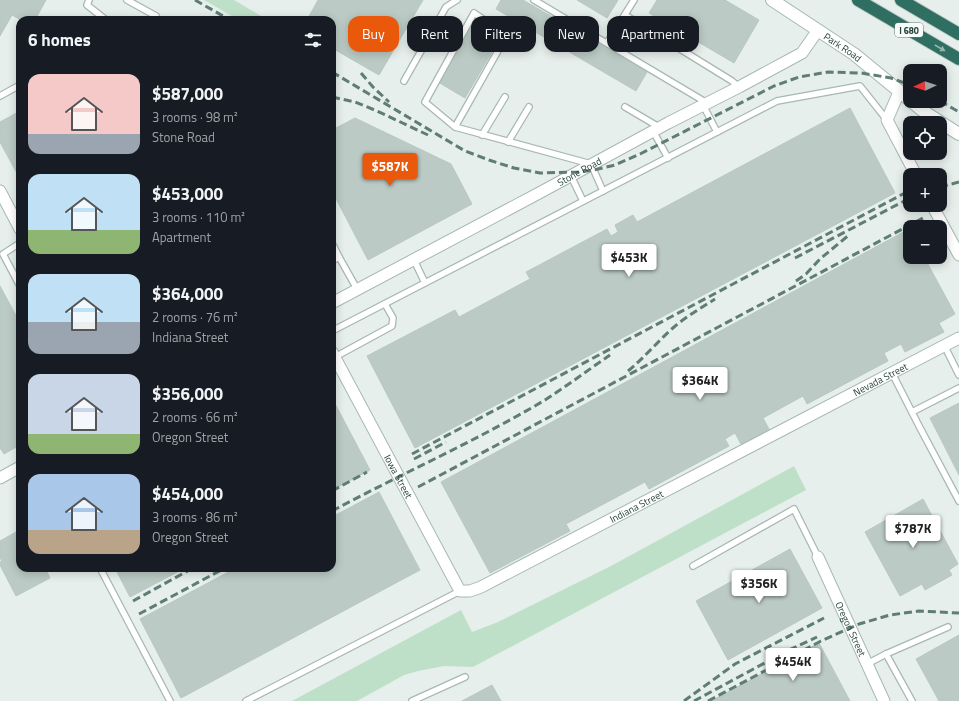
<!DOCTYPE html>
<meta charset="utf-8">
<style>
:root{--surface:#171b24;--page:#20242c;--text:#f1f3f6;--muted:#9ea1a6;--accent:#ea580c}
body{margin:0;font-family:"Titillium Web",sans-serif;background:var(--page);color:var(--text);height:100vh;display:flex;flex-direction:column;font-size:15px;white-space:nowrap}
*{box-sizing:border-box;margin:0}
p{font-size:13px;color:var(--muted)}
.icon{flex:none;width:22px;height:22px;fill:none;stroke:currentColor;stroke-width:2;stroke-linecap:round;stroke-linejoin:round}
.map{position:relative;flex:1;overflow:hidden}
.panel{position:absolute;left:16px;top:16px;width:320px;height:556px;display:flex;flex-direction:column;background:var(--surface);border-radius:12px;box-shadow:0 2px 10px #0003}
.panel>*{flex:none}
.banner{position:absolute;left:348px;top:16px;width:380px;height:36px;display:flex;gap:8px}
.needle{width:26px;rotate:267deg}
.fabs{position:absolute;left:903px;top:64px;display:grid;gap:8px}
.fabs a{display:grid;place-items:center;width:44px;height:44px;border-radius:8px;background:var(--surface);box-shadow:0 2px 10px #0003;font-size:20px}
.price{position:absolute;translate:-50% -34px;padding:0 9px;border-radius:4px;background:#fff;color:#222;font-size:13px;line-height:26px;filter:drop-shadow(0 1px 2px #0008)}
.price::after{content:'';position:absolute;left:50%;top:24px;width:12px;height:9px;margin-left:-6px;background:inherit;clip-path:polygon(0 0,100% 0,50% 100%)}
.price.active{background:var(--accent);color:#fff}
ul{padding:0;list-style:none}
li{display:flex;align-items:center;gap:12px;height:100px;padding:0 12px}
li span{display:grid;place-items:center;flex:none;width:112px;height:80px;border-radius:12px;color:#555}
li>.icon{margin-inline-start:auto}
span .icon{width:48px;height:48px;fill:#fffc;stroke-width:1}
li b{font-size:17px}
h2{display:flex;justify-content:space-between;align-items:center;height:48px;padding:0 12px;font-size:17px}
.chip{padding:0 14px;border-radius:12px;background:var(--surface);box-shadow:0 2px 10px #0003;font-size:14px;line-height:36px}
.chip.active{background:var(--accent);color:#fff}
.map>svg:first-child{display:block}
.green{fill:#bfe0c8}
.building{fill:#bbcac4;stroke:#b8c9c2}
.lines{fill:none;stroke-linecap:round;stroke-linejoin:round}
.service-casing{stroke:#a8b8b2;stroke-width:8}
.minor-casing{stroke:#a8b8b2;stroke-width:13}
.tertiary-casing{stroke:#a8b8b2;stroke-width:14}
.motorway-casing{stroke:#c2cac8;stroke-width:14}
.service{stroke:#fff;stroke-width:5.5}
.minor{stroke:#fff;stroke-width:11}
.tertiary{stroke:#fff;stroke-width:12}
.motorway{stroke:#2f6f62;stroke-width:12}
.rail{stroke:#5f7d75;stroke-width:3;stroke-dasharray:8 4;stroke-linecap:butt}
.oneway{fill:#93b5ae}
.labels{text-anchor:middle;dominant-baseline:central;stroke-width:4;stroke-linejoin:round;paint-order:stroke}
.shield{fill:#f7fbf9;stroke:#637a73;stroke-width:1}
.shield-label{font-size:9px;font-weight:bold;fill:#24423a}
.street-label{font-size:10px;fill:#24423a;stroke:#f7fbf9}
</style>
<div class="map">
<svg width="959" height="701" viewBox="0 0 959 701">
<rect width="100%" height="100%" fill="#e6efeb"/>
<g class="green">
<path d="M 204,0 L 234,0 L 268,20 L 239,20 Z"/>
<path d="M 794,466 L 806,490 L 473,667 L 444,666 L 418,671 L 404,675 L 357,701 L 292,701 L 461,610 L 472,632 L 498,622 L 611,566 Z"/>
</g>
<g class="building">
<path d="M 0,0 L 46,0 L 35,20 L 21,20 L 12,15 L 0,36 Z"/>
<path d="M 318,0 L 423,0 L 379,75 L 332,48 L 332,20 L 307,20 Z"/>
<path d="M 501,0 L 523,0 L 647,72 L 636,91 L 496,9 Z"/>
<path d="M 577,0 L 618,0 L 607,18 Z"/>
<path d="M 657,0 L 725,0 L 759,20 L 734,63 L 649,13 Z"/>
<path d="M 472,24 L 499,40 L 465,98 L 438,82 Z"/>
<path d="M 850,108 L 895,193 L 415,448 L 367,356 L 455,310 L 459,317 L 530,279 L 526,272 L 607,229 L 611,236 L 618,232 L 615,225 L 633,215 L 637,222 Z"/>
<path d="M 20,111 L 20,179 L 0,142 L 0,122 Z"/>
<path d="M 355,118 L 451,164 L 472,204 L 368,260 L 332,191 L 332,130 Z"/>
<path d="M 909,229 L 910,257 L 924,257 L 955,314 L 939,323 L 944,332 L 905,352 L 901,344 L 884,353 L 888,361 L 807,404 L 803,396 L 763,418 L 770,431 L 742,446 L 735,433 L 725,439 L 729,446 L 649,489 L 645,482 L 566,524 L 570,531 L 490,573 L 441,482 Z"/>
<path d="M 0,286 L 20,323 L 20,445 L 4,454 L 0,448 Z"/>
<path d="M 332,398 L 370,470 L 332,490 Z"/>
<path d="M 959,403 L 959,475 L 930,418 Z"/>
<path d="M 379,492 L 420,570 L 181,698 L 140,619 L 236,568 L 332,568 L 332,517 Z"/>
<path d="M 923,499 L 958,564 L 949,570 L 952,575 L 925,590 L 922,584 L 900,596 L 865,532 Z"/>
<path d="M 16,532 L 20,539 L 20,568 L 45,568 L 50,578 L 16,596 L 0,565 L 0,562 L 2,561 L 0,558 L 0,541 Z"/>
<path d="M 790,549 L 822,608 L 728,660 L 696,601 Z"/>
<path d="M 115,568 L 185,568 L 130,597 Z"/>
<path d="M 959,635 L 959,701 L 939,701 L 916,659 Z"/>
<path d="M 819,643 L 850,701 L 711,701 Z"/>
<path d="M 492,685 L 501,701 L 462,701 Z"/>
</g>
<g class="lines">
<g class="service-casing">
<g id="service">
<path d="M 89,0 L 87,5 L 106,20"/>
<path d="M 127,0 L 156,16 L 148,20"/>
<path d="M 534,0 L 707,103"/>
<path d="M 625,15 L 732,81 L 739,87"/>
<path d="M 607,43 L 634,0"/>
<path d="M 404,81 L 446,7 L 457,0"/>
<path d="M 0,96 L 20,85"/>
<path d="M 703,105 L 717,132"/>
<path d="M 625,107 L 659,127"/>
<path d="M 455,127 L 507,35 L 474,13 L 425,102 L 455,127 L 591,164 L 603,191"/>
<path d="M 653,131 L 668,158"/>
<path d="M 482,135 L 505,97"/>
<path d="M 508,142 L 529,107"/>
<path d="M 571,176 L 583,201"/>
<path d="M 20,243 L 3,254 L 20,286"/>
<path d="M 332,243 L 339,257 L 332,261"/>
<path d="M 339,257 L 357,289"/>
<path d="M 414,260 L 425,283"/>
<path d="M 332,331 L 777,101 L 860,86 L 887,120"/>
<path d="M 944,345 L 959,375"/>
<path d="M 335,357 L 392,326 L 393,318 L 385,304"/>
<path d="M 892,373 L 919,426 L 959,501"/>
<path d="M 912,412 L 959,388"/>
<path d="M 693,566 L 794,509 L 818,557"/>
<path d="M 100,568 L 170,701"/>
<path d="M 867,664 L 886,654"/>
<path d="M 246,701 L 460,591"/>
<path d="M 412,701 L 465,677"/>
<path d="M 912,701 L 886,654 L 948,627"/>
</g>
</g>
<g class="minor-casing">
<g id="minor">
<path d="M 899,92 L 887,120 L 916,175"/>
<path d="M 0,191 L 20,229"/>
<path d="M 932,205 L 959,255"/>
<path id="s1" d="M 332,303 L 541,192 L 668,123 L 739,87 L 802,53 L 818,30"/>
<path id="s2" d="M 332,352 L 460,591 L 470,591 L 481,587 L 959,338"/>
<path d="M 0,478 L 20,467"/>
<path id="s3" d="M 818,557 L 884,701"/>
</g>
</g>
<g class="tertiary-casing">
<g id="tertiary">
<path id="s4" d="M 772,0 L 854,54 L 910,100"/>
<path d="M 911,101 L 926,113 L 959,134"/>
</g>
</g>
<g class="motorway-casing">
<g id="motorway">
<path d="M 858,0 L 959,59"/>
<path d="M 901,0 L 959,34"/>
</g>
</g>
<use href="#service" class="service"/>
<use href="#minor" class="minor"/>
<use href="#tertiary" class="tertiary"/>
<use href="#motorway" class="motorway"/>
<g class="rail">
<path d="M 195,0 L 230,20"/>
<path d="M 332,72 L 465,151 L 489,160 L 514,168 L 540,173 L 578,172 L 594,170 L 615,165 L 640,154 L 774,86 L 799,77 L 828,72 L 861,73 L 891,78 L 910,85"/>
<path d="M 361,73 L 373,87 L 389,102"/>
<path d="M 332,97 L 355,102 L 377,111 L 428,135"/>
<path d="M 940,101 L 959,112"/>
<path d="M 940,187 L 959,182"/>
<path d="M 795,258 L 910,198"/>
<path d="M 796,281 L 806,274 L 820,259 L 849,235"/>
<path d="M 628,371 C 644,358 658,341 674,327 C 687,316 701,308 715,299"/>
<path d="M 412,454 L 903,194 L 910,192"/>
<path d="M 414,459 L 446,442"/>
<path d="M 418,487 L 923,218"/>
<path d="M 332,491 L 367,472"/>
<path d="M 332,511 C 403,473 476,441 545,400 C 567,386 588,370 610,355"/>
<path d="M 133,601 L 193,568"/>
<path d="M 139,614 L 225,568"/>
<path d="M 684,701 L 735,664 L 824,618"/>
<path d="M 694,701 L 787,651 L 817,637"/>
<path d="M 708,701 L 821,641 L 859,624 L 890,615 L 919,611 L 959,613"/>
</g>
</g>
<defs><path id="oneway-solid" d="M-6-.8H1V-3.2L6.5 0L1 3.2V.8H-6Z"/></defs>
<use class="oneway" href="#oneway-solid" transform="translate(940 48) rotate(30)"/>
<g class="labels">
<rect class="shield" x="895" y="23" width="28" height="14" rx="3"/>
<g class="shield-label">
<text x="909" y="30">I 680</text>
</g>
<g class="street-label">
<text stroke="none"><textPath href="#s4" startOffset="85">Park Road</textPath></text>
<text stroke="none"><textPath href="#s1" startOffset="280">Stone Road</textPath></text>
<text stroke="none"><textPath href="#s2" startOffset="743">Nevada Street</textPath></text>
<text stroke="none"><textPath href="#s2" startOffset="141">Iowa Street</textPath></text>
<text stroke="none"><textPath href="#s2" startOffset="468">Indiana Street</textPath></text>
<text stroke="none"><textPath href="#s3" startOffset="79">Oregon Street</textPath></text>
</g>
</g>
</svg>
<div class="fabs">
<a><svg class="needle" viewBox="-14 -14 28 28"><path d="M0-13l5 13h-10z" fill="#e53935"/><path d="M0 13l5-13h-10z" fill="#9ea1a6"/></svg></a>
<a><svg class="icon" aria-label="locate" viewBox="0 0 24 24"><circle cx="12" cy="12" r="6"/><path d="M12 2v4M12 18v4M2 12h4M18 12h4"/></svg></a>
<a>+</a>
<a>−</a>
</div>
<b class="price active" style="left:390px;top:187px">$587K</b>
<b class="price" style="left:629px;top:278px">$453K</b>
<b class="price" style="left:700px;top:401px">$364K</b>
<b class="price" style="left:913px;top:549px">$787K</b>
<b class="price" style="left:759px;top:604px">$356K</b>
<b class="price" style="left:793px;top:682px">$454K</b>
<div class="banner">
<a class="chip active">Buy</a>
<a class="chip">Rent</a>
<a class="chip">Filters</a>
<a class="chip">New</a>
<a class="chip">Apartment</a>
</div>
<section class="panel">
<h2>6 homes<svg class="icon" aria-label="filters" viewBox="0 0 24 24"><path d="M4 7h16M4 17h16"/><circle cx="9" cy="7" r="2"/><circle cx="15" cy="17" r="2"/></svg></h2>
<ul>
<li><span style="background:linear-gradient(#f6c9c9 75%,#9aa5b1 0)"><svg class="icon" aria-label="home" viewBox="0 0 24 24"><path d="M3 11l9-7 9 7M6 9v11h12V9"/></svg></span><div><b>$587,000</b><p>3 rooms · 98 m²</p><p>Stone Road</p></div></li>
<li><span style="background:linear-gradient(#bfe0f5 70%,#8fb573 0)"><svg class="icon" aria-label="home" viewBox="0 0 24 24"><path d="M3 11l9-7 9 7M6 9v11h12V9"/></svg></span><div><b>$453,000</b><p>3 rooms · 110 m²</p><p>Apartment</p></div></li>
<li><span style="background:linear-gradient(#bfe0f5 60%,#9aa5b1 0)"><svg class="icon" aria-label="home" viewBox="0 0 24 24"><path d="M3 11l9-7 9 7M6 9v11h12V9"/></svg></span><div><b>$364,000</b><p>2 rooms · 76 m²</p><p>Indiana Street</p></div></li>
<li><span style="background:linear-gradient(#c9d6e8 75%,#8fb573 0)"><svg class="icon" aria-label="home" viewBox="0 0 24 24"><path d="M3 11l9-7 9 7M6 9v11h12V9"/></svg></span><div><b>$356,000</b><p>2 rooms · 66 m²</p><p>Oregon Street</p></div></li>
<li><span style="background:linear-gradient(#a9c7e8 70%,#b9a48a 0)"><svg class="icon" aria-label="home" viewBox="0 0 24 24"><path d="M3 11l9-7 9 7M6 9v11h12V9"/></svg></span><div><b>$454,000</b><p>3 rooms · 86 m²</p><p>Oregon Street</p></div></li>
</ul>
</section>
</div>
